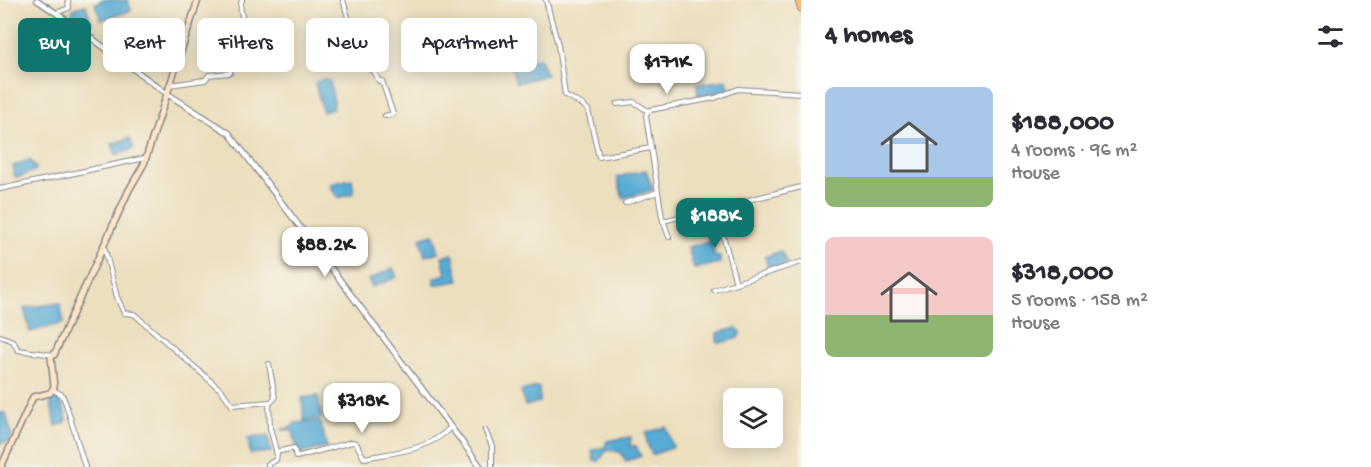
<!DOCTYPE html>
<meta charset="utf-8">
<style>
:root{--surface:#fff;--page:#f7f7f7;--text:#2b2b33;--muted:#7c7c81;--accent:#0f766e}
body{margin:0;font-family:"Gochi Hand",sans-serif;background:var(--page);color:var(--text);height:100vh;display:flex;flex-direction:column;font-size:22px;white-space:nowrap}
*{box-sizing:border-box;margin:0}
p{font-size:20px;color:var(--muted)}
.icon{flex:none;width:33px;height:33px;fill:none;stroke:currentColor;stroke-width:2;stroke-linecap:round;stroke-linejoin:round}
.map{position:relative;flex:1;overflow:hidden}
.panel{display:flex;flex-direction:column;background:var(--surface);width:570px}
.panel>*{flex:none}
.hud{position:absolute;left:18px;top:18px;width:570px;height:54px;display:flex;gap:12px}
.fabs{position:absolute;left:723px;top:388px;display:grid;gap:12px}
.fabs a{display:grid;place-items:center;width:60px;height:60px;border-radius:9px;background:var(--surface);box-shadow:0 3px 15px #0003;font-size:30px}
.price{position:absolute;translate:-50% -51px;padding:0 14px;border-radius:12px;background:#fff;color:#222;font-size:20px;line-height:39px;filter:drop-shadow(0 2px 3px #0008)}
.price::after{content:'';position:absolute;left:50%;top:36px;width:18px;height:14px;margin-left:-9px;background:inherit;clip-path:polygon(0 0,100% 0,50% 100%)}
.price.on{background:var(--accent);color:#fff}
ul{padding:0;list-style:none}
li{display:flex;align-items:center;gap:18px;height:150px;padding:0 24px}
li span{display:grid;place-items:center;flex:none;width:168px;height:120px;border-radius:9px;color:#555}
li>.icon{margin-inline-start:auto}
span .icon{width:72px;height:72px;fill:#fffc;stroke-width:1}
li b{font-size:26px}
h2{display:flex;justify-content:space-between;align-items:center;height:72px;padding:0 24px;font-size:26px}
.chip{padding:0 21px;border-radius:9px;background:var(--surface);box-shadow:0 3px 15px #0003;font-size:21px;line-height:54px}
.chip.on{background:var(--accent);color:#fff}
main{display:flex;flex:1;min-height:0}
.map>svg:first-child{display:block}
.water{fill:#59abd4;stroke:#3a6d99;stroke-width:1.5}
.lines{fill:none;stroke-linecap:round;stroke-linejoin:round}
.minor-casing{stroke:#84878e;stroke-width:6}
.tertiary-casing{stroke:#84878e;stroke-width:7}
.secondary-casing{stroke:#84878e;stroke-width:8}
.trunk-casing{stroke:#84878e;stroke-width:9}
.minor{stroke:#fff;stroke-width:4}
.tertiary{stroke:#fff;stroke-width:4.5}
.secondary{stroke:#fee5c5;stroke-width:5}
.trunk{stroke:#fcbd6f;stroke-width:7}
</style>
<main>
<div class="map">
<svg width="801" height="467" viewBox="0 0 801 467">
<rect width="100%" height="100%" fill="#f7f3e8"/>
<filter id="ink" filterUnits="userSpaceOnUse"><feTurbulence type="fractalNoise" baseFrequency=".0167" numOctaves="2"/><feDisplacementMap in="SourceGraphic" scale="12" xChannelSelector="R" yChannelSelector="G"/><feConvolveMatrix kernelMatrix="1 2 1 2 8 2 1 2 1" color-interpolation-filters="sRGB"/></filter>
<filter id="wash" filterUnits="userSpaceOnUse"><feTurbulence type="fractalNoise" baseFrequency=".008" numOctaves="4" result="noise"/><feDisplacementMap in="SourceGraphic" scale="24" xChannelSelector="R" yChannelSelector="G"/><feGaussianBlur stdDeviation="1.35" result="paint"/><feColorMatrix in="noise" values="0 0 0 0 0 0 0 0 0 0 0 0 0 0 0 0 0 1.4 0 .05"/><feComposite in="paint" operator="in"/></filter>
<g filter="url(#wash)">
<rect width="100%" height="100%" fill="#ecdfbe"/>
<g class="water">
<path d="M 102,0 L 128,0 L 131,11 L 101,20 L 95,4 Z"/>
<path d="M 86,5 L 92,24 L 84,29 L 74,22 L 72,11 L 74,8 Z"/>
<path d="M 539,58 L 547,75 L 516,83 L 511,64 Z"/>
<path d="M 322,79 L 330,81 L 334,103 L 333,109 L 323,112 L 315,83 Z"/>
<path d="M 727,80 L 730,91 L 698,96 L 697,84 Z"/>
<path d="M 130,138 L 134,149 L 116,155 L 112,144 Z"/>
<path d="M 30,160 L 36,168 L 36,170 L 20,177 L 15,177 L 13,166 Z"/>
<path d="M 646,170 L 653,190 L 623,198 L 617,177 Z"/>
<path d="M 352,179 L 354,193 L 339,198 L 333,191 L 330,184 Z"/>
<path d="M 434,234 L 439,252 L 425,256 L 420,238 Z"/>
<path d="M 711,241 L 715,257 L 720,257 L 720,263 L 694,269 L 688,247 Z"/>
<path d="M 781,251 L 787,264 L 769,270 L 765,257 Z"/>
<path d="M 453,254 L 459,281 L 435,285 L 434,278 L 446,274 L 442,256 Z"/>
<path d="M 393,268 L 397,277 L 372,287 L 368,280 Z"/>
<path d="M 60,303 L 64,323 L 30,332 L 24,308 Z"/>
<path d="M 736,328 L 741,332 L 738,338 L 720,343 L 717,341 L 717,333 Z"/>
<path d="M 537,387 L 539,388 L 540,402 L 525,406 L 521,391 Z"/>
<path d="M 318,396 L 322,418 L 304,421 L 302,398 Z"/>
<path d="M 58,399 L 61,401 L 67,419 L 65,423 L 56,426 L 50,401 Z"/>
<path d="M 0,413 L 6,413 L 12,436 L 8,442 L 0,443 Z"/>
<path d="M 320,421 L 327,447 L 298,454 L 293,432 L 291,430 L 281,430 L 292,427 L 295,423 Z"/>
<path d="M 666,427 L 673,447 L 652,455 L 647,443 L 646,433 Z"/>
<path d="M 268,436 L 271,452 L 250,454 L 248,438 Z"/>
<path d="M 631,437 L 630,446 L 636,446 L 641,456 L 626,461 L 620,452 L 607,450 L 599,461 L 594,461 L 592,450 L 605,447 L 607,441 Z"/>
</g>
</g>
<g filter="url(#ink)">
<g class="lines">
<g class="minor-casing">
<g id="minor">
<path d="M 343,0 C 349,24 358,46 369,69 L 372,68 L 379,81 L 382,81 L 393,114 L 385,116"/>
<path d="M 546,0 L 558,45 L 565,95 L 583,105 L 588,110 L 599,157 L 651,148 L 646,116 L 647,112 L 650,110 L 715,98 L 738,89 L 801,93"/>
<path d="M 56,13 L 69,8 L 68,0"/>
<path d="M 169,85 L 205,80 L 209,75 L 230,73 L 231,64 L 267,59 C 257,44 235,18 242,0"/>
<path d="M 617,104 L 634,102 L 648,111"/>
<path d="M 651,148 L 662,217 L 669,237"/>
<path d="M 0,189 L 145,158"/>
<path d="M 625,203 L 658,192"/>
<path d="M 716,209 L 736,283"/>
<path d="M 663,221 L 801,187"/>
<path d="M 104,246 L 117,297 L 124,313 L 134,314 L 222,391 L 232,405 L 271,402"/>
<path d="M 714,290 L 801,262"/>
<path d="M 0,336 L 13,341 L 18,350 L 54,355"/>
<path d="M 52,389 L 62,395 L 66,404 L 85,467"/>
<path d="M 485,430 L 492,446 L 492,467"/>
<path d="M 276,452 L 294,448 L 296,457 L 352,442 L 356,443 L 364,458 C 396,452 428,451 451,427"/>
<path d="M 268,467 L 268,464 L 276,460 L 277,454 L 270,428 L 269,404 L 275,398 L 269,364"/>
</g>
</g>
<g class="tertiary-casing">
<path id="tertiary" d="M 37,0 L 82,31 L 166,93 L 229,133 L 481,467"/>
</g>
<g class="secondary-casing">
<path id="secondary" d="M 1,467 L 33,397 L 50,393 L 54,387 L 51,357 L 54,355 L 129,190 L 144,164 L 198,0"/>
</g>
<g class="trunk-casing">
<path id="trunk" d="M 799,0 L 801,8"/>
</g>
<use href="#minor" class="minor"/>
<use href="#tertiary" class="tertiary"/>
<use href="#secondary" class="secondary"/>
<use href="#trunk" class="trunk"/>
</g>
</g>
</svg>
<div class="fabs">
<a><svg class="icon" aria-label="layers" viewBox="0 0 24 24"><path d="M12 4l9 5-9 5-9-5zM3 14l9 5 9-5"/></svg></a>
</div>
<b class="price" style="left:667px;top:95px">$171K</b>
<b class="price on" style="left:715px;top:249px">$188K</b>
<b class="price" style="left:325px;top:278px">$88.2K</b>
<b class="price" style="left:362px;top:434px">$318K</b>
<div class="hud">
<a class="chip on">Buy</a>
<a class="chip">Rent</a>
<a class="chip">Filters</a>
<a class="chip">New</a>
<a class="chip">Apartment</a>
</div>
</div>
<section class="panel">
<h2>4 homes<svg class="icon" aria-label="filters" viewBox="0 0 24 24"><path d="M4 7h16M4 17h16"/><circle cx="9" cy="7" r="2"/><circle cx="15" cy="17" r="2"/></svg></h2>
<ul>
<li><span style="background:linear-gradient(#a9c7e8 75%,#8fb573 0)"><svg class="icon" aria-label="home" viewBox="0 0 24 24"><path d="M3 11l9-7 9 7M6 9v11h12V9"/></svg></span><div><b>$188,000</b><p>4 rooms · 96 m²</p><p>House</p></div></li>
<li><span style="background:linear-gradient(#f6c9c9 65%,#8fb573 0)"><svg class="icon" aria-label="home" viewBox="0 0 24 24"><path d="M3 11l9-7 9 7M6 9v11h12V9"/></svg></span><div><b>$318,000</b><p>5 rooms · 158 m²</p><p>House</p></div></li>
</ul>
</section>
</main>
